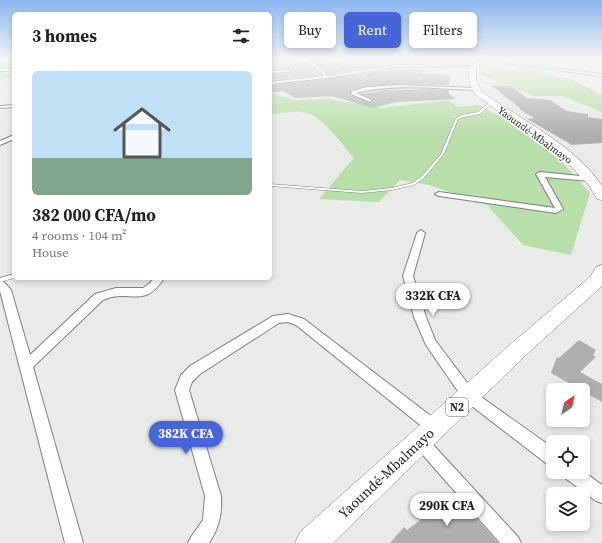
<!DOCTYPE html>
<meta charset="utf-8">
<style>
:root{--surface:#fff;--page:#f2f2f2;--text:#222;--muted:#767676;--accent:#4665d8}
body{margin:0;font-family:"Source Serif 4",serif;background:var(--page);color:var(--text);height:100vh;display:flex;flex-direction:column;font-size:15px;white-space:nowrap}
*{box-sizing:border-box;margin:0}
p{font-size:13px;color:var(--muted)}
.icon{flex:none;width:22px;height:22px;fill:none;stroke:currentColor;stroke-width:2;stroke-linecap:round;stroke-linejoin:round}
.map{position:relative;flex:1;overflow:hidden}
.details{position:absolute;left:12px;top:12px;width:260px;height:268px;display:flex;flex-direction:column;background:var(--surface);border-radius:6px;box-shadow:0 2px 6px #0003}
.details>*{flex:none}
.guide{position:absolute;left:284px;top:12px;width:258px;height:36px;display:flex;gap:8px}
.needle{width:26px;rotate:35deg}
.tools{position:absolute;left:546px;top:383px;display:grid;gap:8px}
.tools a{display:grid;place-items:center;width:44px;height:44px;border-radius:6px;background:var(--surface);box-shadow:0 2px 6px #0003;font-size:20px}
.price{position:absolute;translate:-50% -34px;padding:0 9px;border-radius:14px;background:#fff;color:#222;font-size:13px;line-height:26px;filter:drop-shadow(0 1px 2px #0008)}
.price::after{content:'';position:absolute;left:50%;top:24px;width:12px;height:9px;margin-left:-6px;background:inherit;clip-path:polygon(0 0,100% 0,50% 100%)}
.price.selected{background:var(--accent);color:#fff}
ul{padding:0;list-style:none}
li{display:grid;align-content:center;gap:8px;height:212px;padding:0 20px}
li span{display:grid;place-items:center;height:124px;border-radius:6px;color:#555}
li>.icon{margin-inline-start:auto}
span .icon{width:72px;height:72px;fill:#fffc;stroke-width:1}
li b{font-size:17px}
h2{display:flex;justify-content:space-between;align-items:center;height:48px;padding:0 20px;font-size:17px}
.tag{padding:0 14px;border-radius:6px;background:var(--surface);box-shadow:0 2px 6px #0003;font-size:14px;line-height:36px}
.tag.selected{background:var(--accent);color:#fff}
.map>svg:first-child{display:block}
.green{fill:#b8dea9}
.building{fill:#adb0ac}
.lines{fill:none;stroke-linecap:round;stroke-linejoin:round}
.service-casing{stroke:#7e817d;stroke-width:1}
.minor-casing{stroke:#7e817d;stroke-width:2}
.trunk-casing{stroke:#7e817d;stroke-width:1}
.service{fill:#fff;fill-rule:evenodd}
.minor{fill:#fff;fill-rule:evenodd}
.trunk{fill:#fff;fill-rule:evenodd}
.labels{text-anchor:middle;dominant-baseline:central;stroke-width:3.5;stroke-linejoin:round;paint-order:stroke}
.far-street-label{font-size:10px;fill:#222322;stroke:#fff}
.shield{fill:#fff;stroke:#646564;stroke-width:1}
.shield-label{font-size:11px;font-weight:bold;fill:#222322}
.near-street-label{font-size:14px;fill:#222322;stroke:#fff}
</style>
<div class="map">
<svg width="602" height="543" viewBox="0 0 602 543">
<rect width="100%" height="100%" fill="#e8ebe7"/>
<g class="green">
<path d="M 0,60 L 14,60 L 14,75 L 0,80 Z"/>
<path d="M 492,63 L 533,68 L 549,75 L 571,79 L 602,95 L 602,112 L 562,96 L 534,96 L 480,74 Z"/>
<path d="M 270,93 L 296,100 L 329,99 L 384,108 L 447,100 L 458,107 L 479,105 L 503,118 L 553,152 L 590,193 L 571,255 L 523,245 L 487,205 L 429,185 L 400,180 L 379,202 L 319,199 L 354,158 C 342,145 324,117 307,113 C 296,110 282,113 270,114 Z"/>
</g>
<g class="building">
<path d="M 270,60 L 287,63 L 302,62 L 314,68 L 321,75 L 270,80 L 270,77 L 274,77 L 272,74 L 289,74 L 291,70 L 270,70 Z"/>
<path d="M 329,60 L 335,63 L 349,61 L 362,64 L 374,62 L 383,65 L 328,74 L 312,61 Z"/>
<path d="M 394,69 L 404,71 L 407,69 L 425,70 L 422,73 L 450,75 L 449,85 L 397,84 L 367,86 L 352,90 L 350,95 L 370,103 L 373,101 L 373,99 L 361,94 L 386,90 L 431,89 L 449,90 L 449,94 L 455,99 L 396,102 L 372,108 L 332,96 L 295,98 L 283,91 L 270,93 L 270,85 L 327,79 Z"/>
<path d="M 491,85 L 511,86 L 527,98 L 550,100 L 567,111 L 588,114 L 588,117 L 602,119 L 602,143 L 572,145 L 527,119 L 534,118 L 519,109 L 521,109 Z"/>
<path d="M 579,340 L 596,350 L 593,355 L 596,357 L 580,372 L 602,384 L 602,402 L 551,373 L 557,357 L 559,358 Z"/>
<path d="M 455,494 L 498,543 L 390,543 L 404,527 L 407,530 Z"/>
</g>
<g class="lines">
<g class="service-casing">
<g id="service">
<path d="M 490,102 L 492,103 L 480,114 L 464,117 L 458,119 L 444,154 L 424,178 L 414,185 L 392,190 L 362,193 L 270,186 L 270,184 L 362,191 L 392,188 L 412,183 L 422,176 L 441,154 L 456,118 L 462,115 L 478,112 Z"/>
<path d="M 14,274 L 14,278 L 0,282 L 0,278 Z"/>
</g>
</g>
<g class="minor-casing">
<g id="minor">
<path d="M 302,60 C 313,59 320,69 328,76 L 394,65 L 475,66 L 394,67 L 327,78 L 270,84 L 270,82 L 324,76 L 315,67 Z"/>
<path d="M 488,60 L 602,74 L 602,76 L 490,61 Z"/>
<rect x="0" y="69" width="14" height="2"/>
<path d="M 290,70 L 289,72 L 270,73 L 270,71 Z"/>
<path d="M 397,85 L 476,88 L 478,89 L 476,90 C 436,89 395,83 356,93 L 372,100 L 370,102 L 351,94 L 352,91 L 367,87 Z"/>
<path d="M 14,105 L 14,107 L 0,108 L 0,106 Z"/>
<path d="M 14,135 L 14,139 L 0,145 L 0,141 Z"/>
<path d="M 540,172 L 590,177 L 594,179 L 590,181 L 545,177 L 563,209 L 556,213 L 439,196 L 435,194 L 439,192 L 555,208 L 536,174 Z"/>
<path d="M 421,230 L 425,233 L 413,276 L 426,317 L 435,340 L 474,392 L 553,448 L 553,466 L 547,464 L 464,400 L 426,345 L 414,317 L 403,276 L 417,233 Z"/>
<path d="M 154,278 L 164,278 C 144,310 129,288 103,300 L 33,367 L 83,543 L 65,543 L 0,291 L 0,281 L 4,282 L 11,290 L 30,355 L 95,294 L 116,288 L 143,288 L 149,284 Z"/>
<path d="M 288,314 L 304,319 L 440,423 L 442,428 L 440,433 L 435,435 L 430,433 L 296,325 L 288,322 L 279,323 L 200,374 L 192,382 L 189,390 L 221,496 C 222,514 219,528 209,543 L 188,543 L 191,537 L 203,520 L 205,496 L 175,390 L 181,375 L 190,366 L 273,316 Z"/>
<path d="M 420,433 L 425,436 L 518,537 L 521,543 L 500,543 L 415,446 L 412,441 L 415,436 Z"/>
<path d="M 583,471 L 602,485 L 602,503 L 596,501 L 565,478 L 563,472 Z"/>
</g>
</g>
<g class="trunk-casing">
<g id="trunk">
<path d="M 482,60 L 489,60 L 476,67 L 476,80 L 482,92 C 520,119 576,146 602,186 L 602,200 L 597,199 L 588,184 L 560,156 L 476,95 C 470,85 466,76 471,65 Z"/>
<path d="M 602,265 L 602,286 L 528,353 L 333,543 L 295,543 L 300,532 L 514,341 L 590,277 L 596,267 Z"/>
</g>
</g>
<use href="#service" class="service"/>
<use href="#minor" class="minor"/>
<use href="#trunk" class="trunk"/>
</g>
<linearGradient id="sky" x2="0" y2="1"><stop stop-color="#8bb6f0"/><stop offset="0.44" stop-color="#f5f6f4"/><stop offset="1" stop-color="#f5f6f4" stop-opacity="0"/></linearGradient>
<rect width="602" height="136" fill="url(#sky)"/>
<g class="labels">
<g class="far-street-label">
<text transform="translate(535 135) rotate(36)">Yaoundé-Mbalmayo</text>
</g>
<rect class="shield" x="446" y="398" width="22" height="18" rx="3"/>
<g class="shield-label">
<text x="457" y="407">N2</text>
</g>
<g class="near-street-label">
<text transform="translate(386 473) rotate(-43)">Yaoundé-Mbalmayo</text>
</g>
</g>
</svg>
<div class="tools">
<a><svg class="needle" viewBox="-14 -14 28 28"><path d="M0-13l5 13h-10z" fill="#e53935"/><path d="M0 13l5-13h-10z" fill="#767676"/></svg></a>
<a><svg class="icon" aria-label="locate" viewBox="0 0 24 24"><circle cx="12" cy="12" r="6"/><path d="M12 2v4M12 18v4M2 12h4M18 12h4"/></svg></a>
<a><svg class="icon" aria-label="layers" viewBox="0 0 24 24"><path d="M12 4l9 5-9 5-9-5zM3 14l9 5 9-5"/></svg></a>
</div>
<b class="price" style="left:433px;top:317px">332K CFA</b>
<b class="price selected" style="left:186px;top:455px">382K CFA</b>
<b class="price" style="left:447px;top:527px">290K CFA</b>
<div class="guide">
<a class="tag">Buy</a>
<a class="tag selected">Rent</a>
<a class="tag">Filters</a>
</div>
<section class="details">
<h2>3 homes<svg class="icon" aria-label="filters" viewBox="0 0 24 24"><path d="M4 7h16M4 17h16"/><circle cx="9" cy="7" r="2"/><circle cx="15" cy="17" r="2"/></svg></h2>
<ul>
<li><span style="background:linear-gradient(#bfe0f5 70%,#7fa58c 0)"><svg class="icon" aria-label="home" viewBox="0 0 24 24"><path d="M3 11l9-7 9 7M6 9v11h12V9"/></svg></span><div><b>382 000 CFA/mo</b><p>4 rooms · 104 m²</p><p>House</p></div></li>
</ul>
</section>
</div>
